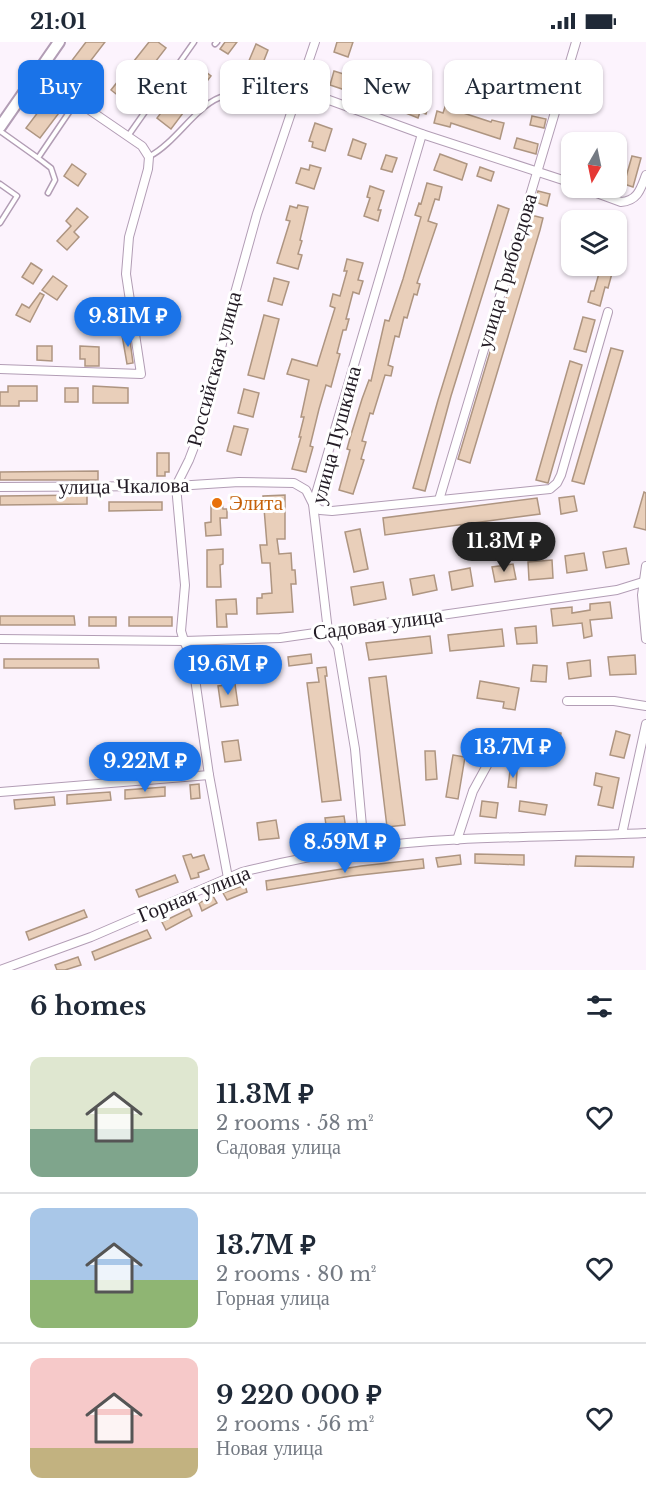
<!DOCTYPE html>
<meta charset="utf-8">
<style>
:root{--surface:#fff;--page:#f2f2f3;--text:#1f2937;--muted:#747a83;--line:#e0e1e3;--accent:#1a73e8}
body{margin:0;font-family:"Libre Baskerville",serif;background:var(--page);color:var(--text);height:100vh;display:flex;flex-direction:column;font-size:22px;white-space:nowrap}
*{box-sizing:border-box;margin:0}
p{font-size:20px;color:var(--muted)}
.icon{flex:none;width:33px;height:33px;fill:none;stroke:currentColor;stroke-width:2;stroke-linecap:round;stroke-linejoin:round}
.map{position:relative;height:928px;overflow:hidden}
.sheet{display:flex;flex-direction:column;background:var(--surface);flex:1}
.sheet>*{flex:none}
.banner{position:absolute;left:18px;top:18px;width:610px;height:54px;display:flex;gap:12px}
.needle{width:39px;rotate:189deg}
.buttons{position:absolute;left:561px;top:90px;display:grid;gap:12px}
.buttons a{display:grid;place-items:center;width:66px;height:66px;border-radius:12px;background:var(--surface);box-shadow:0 2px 4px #0004;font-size:30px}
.price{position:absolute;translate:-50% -51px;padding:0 14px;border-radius:21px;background:var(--accent);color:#fff;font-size:20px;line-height:39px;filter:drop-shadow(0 2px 3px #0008)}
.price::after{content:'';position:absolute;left:50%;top:36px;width:18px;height:14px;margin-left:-9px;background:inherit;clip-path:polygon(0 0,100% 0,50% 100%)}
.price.selected{background:#222;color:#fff}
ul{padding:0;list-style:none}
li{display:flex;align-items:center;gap:18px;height:150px;padding:0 30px}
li+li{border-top:2px solid var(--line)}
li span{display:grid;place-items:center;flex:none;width:168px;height:120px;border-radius:12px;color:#555}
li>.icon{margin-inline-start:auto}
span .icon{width:72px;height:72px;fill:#fffc;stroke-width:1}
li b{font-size:26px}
h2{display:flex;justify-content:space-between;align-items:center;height:72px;padding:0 30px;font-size:26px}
.pill{padding:0 21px;border-radius:12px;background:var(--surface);box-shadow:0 2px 4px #0004;font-size:21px;line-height:54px}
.pill.selected{background:var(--accent);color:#fff}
.status{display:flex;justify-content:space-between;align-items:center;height:42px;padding:0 30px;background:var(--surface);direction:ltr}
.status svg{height:16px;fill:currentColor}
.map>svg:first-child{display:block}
.building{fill:#e9cfba;stroke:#ae9581;stroke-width:1.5}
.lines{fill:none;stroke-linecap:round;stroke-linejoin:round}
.service-casing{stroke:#b29db5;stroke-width:7}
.minor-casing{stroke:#b29db5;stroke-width:10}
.secondary-casing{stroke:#b29db5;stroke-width:14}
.service{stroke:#fff;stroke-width:4}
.minor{stroke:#fff;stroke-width:8}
.secondary{stroke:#fff;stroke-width:10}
.food-dot{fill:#e8710a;stroke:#fff;stroke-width:2}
.labels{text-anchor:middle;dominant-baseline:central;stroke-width:6;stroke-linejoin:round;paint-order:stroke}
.street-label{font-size:21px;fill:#221b24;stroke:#fff}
.food-label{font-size:21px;fill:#c56008;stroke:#fff;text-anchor:start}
</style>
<div class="status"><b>21:01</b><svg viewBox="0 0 49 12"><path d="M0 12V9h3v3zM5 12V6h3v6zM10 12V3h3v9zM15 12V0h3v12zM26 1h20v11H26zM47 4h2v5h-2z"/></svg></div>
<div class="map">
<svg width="646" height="928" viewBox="0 0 646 928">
<rect width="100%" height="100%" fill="#fcf3fd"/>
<g class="building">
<path d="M 86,0 L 105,0 L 82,30 L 70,21 Z"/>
<path d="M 149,0 L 158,0 L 166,6 L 125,59 L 111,48 Z"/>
<path d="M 225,0 L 237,0 L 228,12 L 220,7 Z"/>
<path d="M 337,0 L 353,0 L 348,15 L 334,10 Z"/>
<path d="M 256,2 L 268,8 L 261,26 L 248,21 Z"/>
<path d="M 277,20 L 291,24 L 287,38 L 273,33 Z"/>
<path d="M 197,23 L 211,34 L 171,87 L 157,76 Z"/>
<path d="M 480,24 L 491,26 L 488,41 L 477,38 Z"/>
<path d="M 334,29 L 350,34 L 345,48 L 330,43 Z"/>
<path d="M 366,40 L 381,45 L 380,48 L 395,53 L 396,50 L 406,53 L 404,58 L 428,64 L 426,72 L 420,70 L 418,76 L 391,65 L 392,60 L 377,56 L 375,62 L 360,57 Z"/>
<path d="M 51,53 L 65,63 L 40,96 L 26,86 Z"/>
<path d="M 445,65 L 491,80 L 492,78 L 504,81 L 500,97 L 451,81 L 450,85 L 434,81 L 437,69 L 443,71 Z"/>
<path d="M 532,74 L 546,77 L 544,86 L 530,83 Z"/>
<path d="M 315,81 L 332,87 L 325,109 L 312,105 L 313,100 L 309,99 Z"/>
<path d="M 517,96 L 538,102 L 536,112 L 514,106 Z"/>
<path d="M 353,97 L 366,102 L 361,117 L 348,113 Z"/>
<path d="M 440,112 L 467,122 L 462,138 L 434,128 Z"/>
<path d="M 386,113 L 397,116 L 392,130 L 381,127 Z"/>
<path d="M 632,114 L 641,116 L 633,145 L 624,142 Z"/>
<path d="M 72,122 L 86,132 L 78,144 L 64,134 Z"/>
<path d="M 310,123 L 321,126 L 314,147 L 296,141 L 301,126 L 309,128 Z"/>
<path d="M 480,125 L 494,130 L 491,139 L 477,134 Z"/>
<path d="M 427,141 L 442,145 L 439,158 L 435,157 L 428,179 L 437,182 L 417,241 L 420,242 L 417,253 L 414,252 L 407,276 L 404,275 L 399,295 L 395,294 L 388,323 L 393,325 L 391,334 L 385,333 L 373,372 L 370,371 L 362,399 L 366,400 L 361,417 L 364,418 L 353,452 L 339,448 L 350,408 L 347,407 L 350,396 L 362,357 L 369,338 L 371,339 L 385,278 L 389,279 L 403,237 L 421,175 L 415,173 L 419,161 L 421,162 Z"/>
<path d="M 370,144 L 384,149 L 378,168 L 381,168 L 378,179 L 364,174 L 370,156 L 367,155 Z"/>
<path d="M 538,149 L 550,152 L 547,164 L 535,160 Z"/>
<path d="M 298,163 L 308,165 L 300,198 L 302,199 L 298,212 L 302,213 L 298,227 L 277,221 L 290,179 L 286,178 L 290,164 L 297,166 Z"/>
<path d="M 498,163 L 509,167 L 451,354 L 425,449 L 413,446 L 438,358 Z"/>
<path d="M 77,166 L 88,175 L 74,190 L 79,195 L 67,208 L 57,199 L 71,184 L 66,179 Z"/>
<path d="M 531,173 L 543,176 L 540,188 L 470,421 L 458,417 Z"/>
<path d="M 347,217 L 363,221 L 358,238 L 363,239 L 359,252 L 353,250 L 346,277 L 349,277 L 346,288 L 343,288 L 337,311 L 340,312 L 335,330 L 331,345 L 326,343 L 319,367 L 310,404 L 313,405 L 306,430 L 292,427 L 301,395 L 299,395 L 304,375 L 301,375 L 309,338 L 287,332 L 292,317 L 317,324 L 335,266 L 330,264 L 333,252 L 340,254 L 347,229 L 344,229 Z"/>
<path d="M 31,221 L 42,228 L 33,242 L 22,235 Z"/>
<path d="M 601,224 L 614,224 L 608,246 L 605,245 L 600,264 L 588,260 L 591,249 L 594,249 Z"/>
<path d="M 53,234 L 67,244 L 57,258 L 42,248 Z"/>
<path d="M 274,236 L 289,240 L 282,263 L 268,259 Z"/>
<path d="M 40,251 L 44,253 L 30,280 L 16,273 L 22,262 L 29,266 Z"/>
<path d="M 264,273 L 279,277 L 264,337 L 248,333 Z"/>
<path d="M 583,275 L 595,278 L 586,310 L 574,307 Z"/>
<path d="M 129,291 L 133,321 L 127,322 L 122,293 Z"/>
<path d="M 37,304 L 52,304 L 52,319 L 37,318 Z"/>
<path d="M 80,304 L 99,305 L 99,324 L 85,324 L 85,317 L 80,317 Z"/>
<path d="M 611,306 L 623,309 L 584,442 L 572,439 Z"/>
<path d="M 570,319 L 582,323 L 548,441 L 536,438 Z"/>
<path d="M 8,344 L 37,344 L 37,359 L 19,359 L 19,364 L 0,364 L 0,350 L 8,350 Z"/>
<path d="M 93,344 L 128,346 L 128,361 L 93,361 Z"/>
<rect x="65" y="346" width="13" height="14"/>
<path d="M 244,347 L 259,351 L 253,375 L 238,371 Z"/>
<path d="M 234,384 L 248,387 L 241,413 L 227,409 Z"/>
<path d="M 157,411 L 169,411 L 169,430 L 165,430 L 165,434 L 157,434 Z"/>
<path d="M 98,429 L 98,438 L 0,438 L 0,430 Z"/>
<path d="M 644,450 L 646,451 L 646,488 L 634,485 Z"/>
<path d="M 87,453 L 87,462 L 0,463 L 0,454 Z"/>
<path d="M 285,453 L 285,497 L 277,497 L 279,512 L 291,511 L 292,528 L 295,528 L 296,542 L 291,542 L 293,570 L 257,572 L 257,556 L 262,556 L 262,552 L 272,551 L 270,521 L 262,521 L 260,503 L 267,503 L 263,454 Z"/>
<path d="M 574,454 L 577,469 L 561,472 L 559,456 Z"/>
<path d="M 537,456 L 540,472 L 385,493 L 383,476 Z"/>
<path d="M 109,460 L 162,460 L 162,468 L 109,469 Z"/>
<path d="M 222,460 L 223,467 L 227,467 L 227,476 L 220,476 L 221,493 L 206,494 L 205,481 L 211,480 L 211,461 Z"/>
<path d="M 360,487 L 368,527 L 354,530 L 345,490 Z"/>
<path d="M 626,506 L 629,522 L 606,526 L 603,510 Z"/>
<path d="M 223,507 L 223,522 L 220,523 L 221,545 L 207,545 L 207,508 Z"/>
<path d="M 584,511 L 587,528 L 567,531 L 565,514 Z"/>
<path d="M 552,518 L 553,536 L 529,538 L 528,520 Z"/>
<path d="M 513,522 L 516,537 L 495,540 L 492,525 Z"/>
<path d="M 470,526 L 473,544 L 452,548 L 449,530 Z"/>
<path d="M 434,533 L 437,548 L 413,553 L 410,537 Z"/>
<path d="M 383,540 L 386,557 L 354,563 L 351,545 Z"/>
<path d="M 236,557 L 237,572 L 226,572 L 227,585 L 217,585 L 216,558 Z"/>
<path d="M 610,560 L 612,576 L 590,578 L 592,594 L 584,596 L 582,581 L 553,584 L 551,567 L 572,565 L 572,571 L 590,568 L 590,562 Z"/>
<path d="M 0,574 L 74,574 L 75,583 L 0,583 Z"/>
<rect x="89" y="575" width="27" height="9"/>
<rect x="129" y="575" width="43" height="9"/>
<path d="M 536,584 L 537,601 L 517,602 L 515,586 Z"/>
<path d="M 502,587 L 504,604 L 450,609 L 448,593 Z"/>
<path d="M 430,594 L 432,611 L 369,618 L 366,601 Z"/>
<path d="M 311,612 L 312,621 L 289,624 L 288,615 Z"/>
<path d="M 635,613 L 636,632 L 610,633 L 608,615 Z"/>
<path d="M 4,617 L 98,617 L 99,626 L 4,626 Z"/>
<path d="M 590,618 L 591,634 L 569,637 L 567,621 Z"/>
<path d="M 533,623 L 547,624 L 546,640 L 531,639 Z"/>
<path d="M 326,625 L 327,634 L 325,634 L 341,758 L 322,760 L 307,641 L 319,640 L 317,626 Z"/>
<path d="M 386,634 L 405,783 L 387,785 L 369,636 Z"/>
<path d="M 480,639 L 519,646 L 515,668 L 503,666 L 504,660 L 477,656 Z"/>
<path d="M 235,642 L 238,663 L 221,665 L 218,644 Z"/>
<path d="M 537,687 L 561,691 L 559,703 L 535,698 Z"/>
<path d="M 616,689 L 630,693 L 624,716 L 610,713 Z"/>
<path d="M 238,698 L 241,718 L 225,720 L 222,700 Z"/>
<path d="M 425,709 L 435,709 L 437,737 L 426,738 Z"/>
<path d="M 453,713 L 465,715 L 458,757 L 446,755 Z"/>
<path d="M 164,719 L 165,728 L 141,729 L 140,721 Z"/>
<path d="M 510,729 L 517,729 L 516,746 L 508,745 Z"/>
<path d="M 596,731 L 619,736 L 613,766 L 598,763 L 602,745 L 594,743 Z"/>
<path d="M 199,742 L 200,756 L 191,757 L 190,743 Z"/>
<path d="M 165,745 L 165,754 L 125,757 L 125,748 Z"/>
<path d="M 110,750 L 111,758 L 67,762 L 67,753 Z"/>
<path d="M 54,755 L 55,763 L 15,767 L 14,758 Z"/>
<path d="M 482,759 L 498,761 L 496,776 L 480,774 Z"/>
<path d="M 520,759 L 547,763 L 545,773 L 519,769 Z"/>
<path d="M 344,774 L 347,794 L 328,797 L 325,776 Z"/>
<path d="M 276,778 L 279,796 L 259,798 L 257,781 Z"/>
<path d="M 191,812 L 193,816 L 204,813 L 209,827 L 198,831 L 199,835 L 191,837 L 183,814 Z"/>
<path d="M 475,812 L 524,813 L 524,823 L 475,821 Z"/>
<path d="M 460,813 L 461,822 L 438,825 L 436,816 Z"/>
<path d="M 576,814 L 634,815 L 633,825 L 575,824 Z"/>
<path d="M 423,817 L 424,826 L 351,834 L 267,848 L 266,839 L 361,824 Z"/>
<path d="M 175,833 L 178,840 L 139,855 L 136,848 Z"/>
<path d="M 245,843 L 247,850 L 227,858 L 223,851 Z"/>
<path d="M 213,854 L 217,861 L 202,869 L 199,861 Z"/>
<path d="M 189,867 L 192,874 L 166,888 L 162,880 Z"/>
<path d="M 84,868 L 87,875 L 29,898 L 26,890 Z"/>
<path d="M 147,888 L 151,896 L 95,918 L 92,910 Z"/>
<path d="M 78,915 L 81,923 L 65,928 L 57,928 L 55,923 Z"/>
</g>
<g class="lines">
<g class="service-casing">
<g id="service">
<path d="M 215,2 L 217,0"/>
<path d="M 241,28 L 298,47"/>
<path d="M 0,89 L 38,116"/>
<path d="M 128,94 L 194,0"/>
<path d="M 150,114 C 177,100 199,59 225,54"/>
<path d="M 0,142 L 17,154 L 0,181"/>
<path d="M 48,151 L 55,138 L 51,126 L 38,116 L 76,60"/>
</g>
</g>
<g class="minor-casing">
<g id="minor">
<path d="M 299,47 L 422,92 L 572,141"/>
<path d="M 583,146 L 621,160 C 638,159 641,146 646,133"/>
<path d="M 0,327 L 141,332 L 126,232 L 129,195 L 148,127 L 149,115 L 142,104 L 37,32"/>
<path d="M 0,445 L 176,444 L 239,440 L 294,441 L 306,448 L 313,462 L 320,468 L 332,469 L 550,447 L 557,441 L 561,433 L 608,270"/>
<path d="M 439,458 L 576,0"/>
<path d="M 646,524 L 642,553 L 646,597"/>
<path d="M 0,597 L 184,599 L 280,596 L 617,548 L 646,539"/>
<path d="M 567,659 L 614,659 L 646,664"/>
<path d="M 0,750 L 209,733"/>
<path d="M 622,792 L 646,682"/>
<path d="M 457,798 L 473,749 L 497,705"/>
<path d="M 364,806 L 355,707 L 338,605 L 328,589 L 313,462 L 422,92"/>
<path d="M 228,836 L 209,733 L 192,616 L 184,599 L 181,589 L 185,543 L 176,444 L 189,418 L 204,379 L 228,276 L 257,172 L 315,0"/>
<path d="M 0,928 L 91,895 L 242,830 C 282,820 323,812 363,806 C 456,793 552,796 646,791"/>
</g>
</g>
<g class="secondary-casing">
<path id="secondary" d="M 0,85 L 59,0"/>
</g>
<use href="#service" class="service"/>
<use href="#minor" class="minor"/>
<use href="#secondary" class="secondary"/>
</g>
<circle class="food-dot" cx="217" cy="461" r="6"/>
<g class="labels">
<g class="street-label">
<text transform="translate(507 229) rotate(-73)">улица Грибоедова</text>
<text transform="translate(214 327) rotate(-75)">Российская улица</text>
<text transform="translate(336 393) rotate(-75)">улица Пушкина</text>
<text transform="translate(124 444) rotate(-1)">улица Чкалова</text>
<text transform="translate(378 582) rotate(-8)">Садовая улица</text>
<text transform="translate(194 852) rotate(-22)">Горная улица</text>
</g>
<g class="food-label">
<text x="229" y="461">Элита</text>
</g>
</g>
</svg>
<div class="buttons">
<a><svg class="needle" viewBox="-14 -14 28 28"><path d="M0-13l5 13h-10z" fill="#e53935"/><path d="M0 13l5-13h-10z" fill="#747a83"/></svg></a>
<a><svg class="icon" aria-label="layers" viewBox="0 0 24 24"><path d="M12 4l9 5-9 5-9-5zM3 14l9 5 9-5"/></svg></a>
</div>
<b class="price" style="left:128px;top:306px">9.81M ₽</b>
<b class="price selected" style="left:504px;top:531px">11.3M ₽</b>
<b class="price" style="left:228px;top:654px">19.6M ₽</b>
<b class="price" style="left:513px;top:737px">13.7M ₽</b>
<b class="price" style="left:145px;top:751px">9.22M ₽</b>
<b class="price" style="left:345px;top:832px">8.59M ₽</b>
<div class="banner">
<a class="pill selected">Buy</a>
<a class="pill">Rent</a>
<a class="pill">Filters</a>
<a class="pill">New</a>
<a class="pill">Apartment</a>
</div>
</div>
<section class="sheet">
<h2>6 homes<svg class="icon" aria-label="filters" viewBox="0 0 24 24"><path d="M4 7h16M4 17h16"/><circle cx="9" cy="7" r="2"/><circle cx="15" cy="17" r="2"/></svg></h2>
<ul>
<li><span style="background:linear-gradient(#dfe7d0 60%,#7fa58c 0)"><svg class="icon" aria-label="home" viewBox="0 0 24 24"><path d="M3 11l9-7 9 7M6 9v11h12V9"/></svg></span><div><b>11.3M ₽</b><p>2 rooms · 58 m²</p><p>Садовая улица</p></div><svg class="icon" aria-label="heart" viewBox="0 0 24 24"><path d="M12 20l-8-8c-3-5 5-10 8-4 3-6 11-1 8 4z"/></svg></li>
<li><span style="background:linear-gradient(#a9c7e8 60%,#8fb573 0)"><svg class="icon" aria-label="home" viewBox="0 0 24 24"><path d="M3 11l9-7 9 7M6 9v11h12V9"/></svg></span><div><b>13.7M ₽</b><p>2 rooms · 80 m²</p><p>Горная улица</p></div><svg class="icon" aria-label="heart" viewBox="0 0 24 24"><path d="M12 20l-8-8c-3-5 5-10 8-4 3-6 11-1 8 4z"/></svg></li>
<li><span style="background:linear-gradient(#f6c9c9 75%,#c2b280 0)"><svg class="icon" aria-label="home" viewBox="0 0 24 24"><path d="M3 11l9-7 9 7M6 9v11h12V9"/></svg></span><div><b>9 220 000 ₽</b><p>2 rooms · 56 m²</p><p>Новая улица</p></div><svg class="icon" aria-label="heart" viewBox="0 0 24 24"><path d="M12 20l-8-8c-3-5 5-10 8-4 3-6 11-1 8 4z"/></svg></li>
</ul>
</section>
